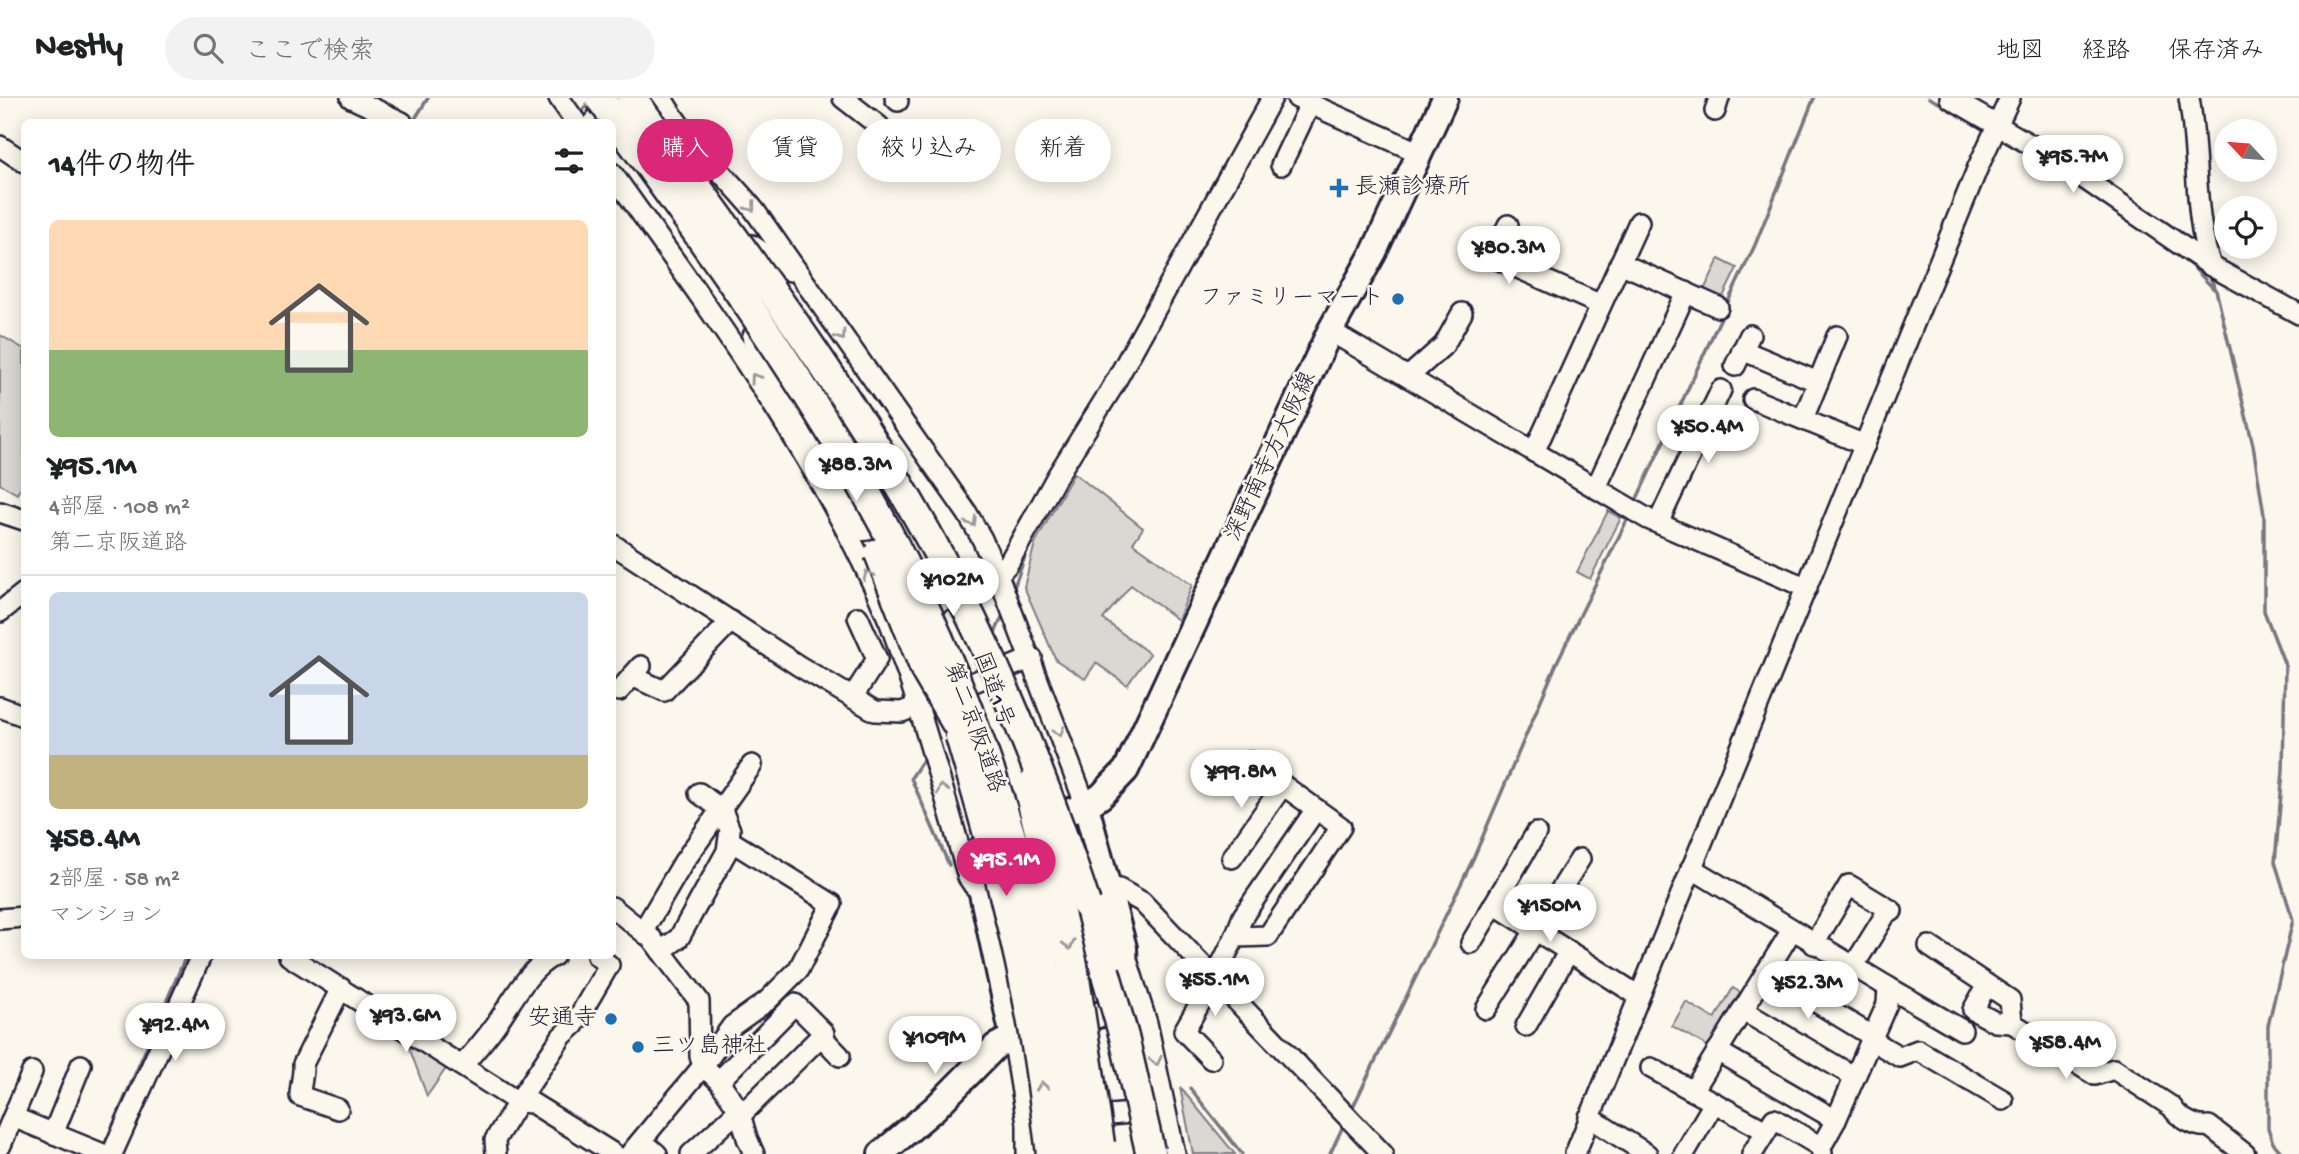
<!DOCTYPE html>
<html lang="ja">
<meta charset="utf-8">
<style>
:root{--surface:#fff;--page:#f2f2f2;--text:#202124;--muted:#757577;--line:#e0e0e0;--accent:#db2777}
body{margin:0;font-family:"Gochi Hand","Klee One",sans-serif;background:var(--page);color:var(--text);height:100vh;display:flex;flex-direction:column;font-size:26px;white-space:nowrap}
*{box-sizing:border-box;margin:0}
p{font-size:23px;color:var(--muted)}
.icon{flex:none;width:38px;height:38px;fill:none;stroke:currentColor;stroke-width:2;stroke-linecap:round;stroke-linejoin:round}
.map{position:relative;flex:1;overflow:hidden}
.side{position:absolute;left:21px;top:21px;width:595px;height:840px;display:flex;flex-direction:column;background:var(--surface);border-radius:10px;box-shadow:0 4px 18px #0003}
.side>*{flex:none}
.banner{position:absolute;left:637px;top:21px;width:665px;height:63px;display:flex;gap:14px}
.needle{width:46px;rotate:296deg}
.fabs{position:absolute;left:2214px;top:21px;display:grid;gap:14px}
.fabs a{display:grid;place-items:center;width:63px;height:63px;border-radius:50%;background:var(--surface);box-shadow:0 4px 18px #0003;font-size:35px}
.price{position:absolute;translate:-50% -60px;padding:0 16px;border-radius:24px;background:#fff;color:#222;font-size:23px;line-height:46px;filter:drop-shadow(0 2px 4px #0008)}
.price::after{content:'';position:absolute;left:50%;top:42px;width:21px;height:16px;margin-left:-10px;background:inherit;clip-path:polygon(0 0,100% 0,50% 100%)}
.price.active{background:var(--accent);color:#fff}
ul{padding:0;list-style:none}
li{display:grid;align-content:center;gap:14px;height:371px;padding:0 28px}
li+li{border-top:2px solid var(--line)}
li span{display:grid;place-items:center;height:217px;border-radius:10px;color:#555}
li>.icon{margin-inline-start:auto}
span .icon{width:126px;height:126px;fill:#fffc;stroke-width:1}
li b{font-size:30px}
h2{display:flex;justify-content:space-between;align-items:center;height:84px;padding:0 28px;font-size:30px}
.chip{padding:0 24px;border-radius:32px;background:var(--surface);box-shadow:0 4px 18px #0003;font-size:24px;line-height:63px}
.chip.active{background:var(--accent);color:#fff}
header{display:flex;align-items:center;gap:42px;box-sizing:border-box;height:98px;padding:0 35px;background:var(--surface);border-bottom:2px solid var(--line)}
header strong{font-size:33px}
nav{display:flex;gap:38px;margin-inline-start:auto;font-size:24px}
.search{width:490px;height:63px;background:var(--page);display:flex;align-items:center;gap:18px;box-sizing:border-box;padding:0 24px;border-radius:38px;color:var(--muted);font-size:26px}
.map>svg:first-child{display:block}
.green{fill:#dbd8d3;stroke:#7e7d87;stroke-width:2}
.lines{fill:none;stroke-linecap:round;stroke-linejoin:round}
.stream{stroke:#787681;stroke-width:3.5}
.minor-casing{stroke:#22223b;stroke-width:24}
.major-casing{stroke:#22223b;stroke-width:30}
.highway-casing{stroke:#22223b;stroke-width:33}
.minor{stroke:#fbf7ec;stroke-width:19}
.major{stroke:#fbf7ec;stroke-width:24}
.highway{stroke:#fbf7ec;stroke-width:28}
.highway-bridge-casing{stroke:#22223b;stroke-width:33;stroke-linecap:butt}
.highway-bridge{stroke:#fbf7ec;stroke-width:28}
.oneway{stroke:#99979c}
.poi-dot{fill:#1f6fb2;stroke:#fbf7ec;stroke-width:2.5}
.labels{text-anchor:middle;dominant-baseline:central;stroke-width:5;stroke-linejoin:round;paint-order:stroke}
.poi-label{font-size:23px;fill:#22223b;stroke:#fbf7ec;text-anchor:start}
.street-label{font-size:23px;fill:#22223b;stroke:#fbf7ec}
</style>
<header>
<strong>Nestly</strong>
<div class="search"><svg class="icon" aria-label="search" viewBox="0 0 24 24"><circle cx="10" cy="10" r="6"/><path d="M15 15l6 6"/></svg>ここで検索</div>
<nav><a>地図</a><a>経路</a><a>保存済み</a></nav>
</header>
<div class="map">
<svg width="2299" height="1056" viewBox="0 0 2299 1056">
<rect width="100%" height="100%" fill="#fbf7ec"/>
<filter id="ink" filterUnits="userSpaceOnUse"><feTurbulence type="fractalNoise" baseFrequency=".0143" numOctaves="2"/><feDisplacementMap in="SourceGraphic" scale="14" xChannelSelector="R" yChannelSelector="G"/><feConvolveMatrix kernelMatrix="1 2 1 2 8 2 1 2 1" color-interpolation-filters="sRGB"/></filter>
<g filter="url(#ink)">
<g class="green">
<path d="M 1719,161 L 1737,170 L 1720,205 L 1702,196 Z"/>
<path d="M 0,237 L 24,251 L 24,384 L 17,396 L 0,386 Z"/>
<path d="M 1074,375 L 1143,430 L 1133,445 L 1192,487 L 1178,522 L 1131,487 L 1103,521 L 1150,556 L 1127,587 L 1096,565 L 1085,581 L 1056,562 L 1024,489 L 1035,445 Z"/>
<path d="M 1608,413 L 1621,420 L 1590,481 L 1577,474 Z"/>
<path d="M 1733,890 L 1743,896 L 1712,951 L 1672,928 L 1686,904 L 1715,921 Z"/>
<path d="M 406,941 L 449,966 L 427,998 Z"/>
<path d="M 1180,989 L 1235,1056 L 1193,1056 Z"/>
</g>
<g class="lines">
<g class="stream">
<path d="M 1929,0 L 1949,10"/>
<path d="M 580,17 L 589,3"/>
<path d="M 413,24 L 428,0"/>
<path d="M 2168,150 L 2192,168 L 2214,191"/>
<path d="M 2209,177 L 2216,192 L 2253,347 L 2264,417 L 2264,513 L 2285,567 L 2283,673 L 2275,764 L 2293,822 L 2268,928 L 2268,1030 L 2273,1045 L 2283,1056"/>
<path d="M 1726,208 L 1755,147 L 1814,0"/>
<path d="M 1635,405 L 1723,215"/>
<path d="M 1012,495 L 1028,450"/>
<path d="M 994,537 L 1004,515"/>
<path d="M 925,659 L 911,680 L 949,767"/>
<path d="M 1190,990 L 1242,1056"/>
<path d="M 1351,1013 L 1474,759 L 1558,562 L 1629,418"/>
<path d="M 104,1048 L 186,858"/>
<path d="M 1330,1056 L 1344,1026"/>
</g>
<g class="minor-casing">
<g id="minor">
<path d="M 351,0 L 402,24"/>
<path d="M 559,0 L 576,24"/>
<path d="M 662,0 C 687,45 724,74 755,113 L 967,415 L 982,441 L 998,477 L 1086,708"/>
<path d="M 843,0 L 879,28"/>
<path d="M 895,0 L 898,3"/>
<path d="M 1297,0 L 1420,55"/>
<path d="M 1950,0 L 2057,62 L 2211,168 L 2299,216"/>
<path d="M 2189,0 C 2199,54 2193,118 2211,168"/>
<path d="M 1715,13 L 1719,0"/>
<path d="M 594,24 L 610,0"/>
<path d="M 0,48 L 24,64"/>
<path d="M 1281,67 L 1310,6"/>
<path d="M 612,75 C 715,219 821,361 890,525 C 896,540 900,556 906,571 C 929,639 948,710 968,779 L 974,788"/>
<path d="M 1508,127 L 1493,159 L 1601,207"/>
<path d="M 752,147 L 790,173"/>
<path d="M 1620,165 L 1718,209"/>
<path d="M 1330,233 L 1648,421 L 1807,490"/>
<path d="M 1742,252 L 1818,284"/>
<path d="M 1735,268 L 1750,237"/>
<path d="M 1408,279 L 1444,247 L 1462,215"/>
<path d="M 1753,301 L 1865,347"/>
<path d="M 1803,321 L 1837,238"/>
<path d="M 1534,354 L 1639,124"/>
<path d="M 1596,390 L 1686,194"/>
<path d="M 0,414 L 24,422"/>
<path d="M 1658,425 L 1721,292"/>
<path d="M 612,446 L 799,568 L 875,613 L 902,614 L 1032,560"/>
<path d="M 0,514 L 24,495"/>
<path d="M 914,516 L 998,477 L 1008,466 L 1057,378 L 1112,290 L 1272,0"/>
<path d="M 632,578 L 664,593 L 731,523"/>
<path d="M 619,593 L 641,568"/>
<path d="M 852,600 L 877,561 L 858,519"/>
<path d="M 0,609 L 24,618"/>
<path d="M 1232,760 L 1283,687"/>
<path d="M 1691,770 L 1888,889 L 1887,906 L 1836,1022 L 1821,1049 L 1822,1056"/>
<path d="M 1108,791 L 1119,791 L 1142,804 L 1383,1056"/>
<path d="M 1494,806 L 1639,898"/>
<path d="M 612,809 L 652,841 L 699,903 L 700,958 L 703,968 L 719,983 L 739,1012 L 747,1040 L 754,1056"/>
<path d="M 0,821 L 24,819"/>
<path d="M 643,833 L 683,765 L 752,667"/>
<path d="M 1235,839 L 1243,818 L 1316,711"/>
<path d="M 1471,845 L 1536,735"/>
<path d="M 1814,846 L 1849,787 L 1892,813"/>
<path d="M 1929,848 L 2010,902 L 2012,925 L 2095,977 L 2114,971 L 2172,1009 C 2178,1020 2196,1030 2209,1028 L 2245,1056"/>
<path d="M 661,853 L 679,840 L 727,753 L 730,732 L 722,712 L 699,695"/>
<path d="M 289,858 L 518,1004 L 495,1042 L 496,1056"/>
<path d="M 597,858 L 609,867 L 574,927 L 562,938 L 518,1004 L 532,1005 L 614,1056"/>
<path d="M 1128,865 L 1147,925 L 1175,1056"/>
<path d="M 1853,869 L 1884,819"/>
<path d="M 1766,874 L 1872,938"/>
<path d="M 1987,887 L 1973,912 L 1995,924 L 2012,925"/>
<path d="M 1888,889 L 1962,932"/>
<path d="M 1486,911 L 1580,761"/>
<path d="M 1742,912 L 1853,978"/>
<path d="M 1526,928 L 1569,853"/>
<path d="M 821,938 L 840,958"/>
<path d="M 1013,939 L 1027,1025 L 1027,1056"/>
<path d="M 1870,941 L 1900,959 L 1918,952 L 2003,1002"/>
<path d="M 1717,953 L 1836,1022"/>
<path d="M 1211,961 L 1184,933 L 1215,879 L 1235,839 L 1268,838 L 1341,729 L 1251,664"/>
<path d="M 462,968 C 473,955 484,943 494,929 C 511,906 527,871 554,858"/>
<path d="M 1651,970 L 1766,1033"/>
<path d="M 719,983 L 795,906 L 824,935 L 741,1017"/>
<path d="M 1693,993 L 1792,832"/>
<path d="M 338,1011 L 300,998 C 300,986 304,977 303,966 L 341,890"/>
<path d="M 13,1019 L 103,1056"/>
<path d="M 1589,1019 L 1647,1056"/>
<path d="M 1027,1025 L 1152,1013"/>
<path d="M 53,1036 L 81,967"/>
<path d="M 642,1043 L 657,1056"/>
<path d="M 1,1047 L 32,974"/>
<path d="M 112,1056 L 201,858"/>
<path d="M 630,1056 L 703,968 L 732,928 L 767,903 L 798,872 L 832,806 L 729,742"/>
<path d="M 691,1056 L 739,1012"/>
<path d="M 1575,1056 L 1978,69 L 2010,0"/>
<path d="M 1684,1056 L 1714,1005"/>
<path d="M 1752,1056 L 1774,1021 L 1821,1049"/>
</g>
</g>
<g class="major-casing">
<g id="major">
<path d="M 1039,723 L 1086,708 L 1101,698 L 1126,672 L 1330,233 L 1374,154 L 1445,0"/>
<path d="M 1001,735 C 986,740 979,752 976,767 L 1013,939"/>
<path d="M 1064,927 L 1108,914 L 1122,892 L 1125,875 L 1124,850 L 1086,708"/>
<path d="M 881,1056 L 935,1010 L 996,948 L 1013,939 L 1029,936"/>
</g>
</g>
<g class="highway-casing">
<g id="highway">
<path d="M 757,240 L 864,428"/>
<path d="M 1086,806 L 1105,873"/>
</g>
</g>
<use href="#minor" class="minor"/>
<use href="#major" class="major"/>
<use href="#highway" class="highway"/>
<g class="highway-bridge-casing">
<g id="highway-bridge">
<path d="M 600,0 C 684,116 770,232 844,356 C 973,573 1045,806 1078,1056"/>
<path d="M 632,0 C 735,142 843,283 928,437 C 994,555 1044,678 1086,806"/>
<path d="M 879,455 L 926,574 L 963,637"/>
<path d="M 960,638 C 991,744 1021,851 1038,960 C 1043,992 1047,1024 1051,1056"/>
<path d="M 1028,689 L 1073,867 L 1100,1046"/>
<path d="M 1105,873 L 1124,939 L 1150,1053"/>
</g>
</g>
<use href="#highway-bridge" class="highway-bridge"/>
</g>
<defs><path id="oneway-chevron" d="M-2-3.5L2.5 0L-2 3.5" fill="none" stroke-width="1.6" stroke-linecap="round" stroke-linejoin="round" transform="scale(1.75)"/></defs>
<g class="oneway">
<use href="#oneway-chevron" transform="translate(751 109) rotate(53)"/>
<use href="#oneway-chevron" transform="translate(841 238) rotate(55)"/>
<use href="#oneway-chevron" transform="translate(755 280) rotate(-125)"/>
<use href="#oneway-chevron" transform="translate(972 424) rotate(59)"/>
<use href="#oneway-chevron" transform="translate(868 477) rotate(-115)"/>
<use href="#oneway-chevron" transform="translate(1059 634) rotate(70)"/>
<use href="#oneway-chevron" transform="translate(942 691) rotate(-106)"/>
<use href="#oneway-chevron" transform="translate(1069 847) rotate(78)"/>
<use href="#oneway-chevron" transform="translate(1156 963) rotate(78)"/>
<use href="#oneway-chevron" transform="translate(1042 988) rotate(-98)"/>
</g>
</g>
<g class="poi-dot">
<path d="M1335.5 79.5h7v7h7v7h-7v7h-7v-7h-7v-7h7z"/>
<circle cx="1398" cy="201" r="7"/>
<circle cx="611" cy="921" r="7"/>
<circle cx="638" cy="949" r="7"/>
</g>
<g class="labels">
<g class="poi-label">
<text x="1355" y="90">長瀬診療所</text>
<text x="1384" y="201" text-anchor="end">ファミリーマート</text>
<text x="597" y="921" text-anchor="end">安通寺</text>
<text x="652" y="949">三ツ島神社</text>
</g>
<g class="street-label">
<text transform="translate(1272 359) rotate(-65)">深野南寺方大阪線</text>
<text transform="translate(992 592) rotate(70)">国道1号</text>
<text transform="translate(973 630) rotate(70)">第二京阪道路</text>
</g>
</g>
</svg>
<div class="fabs">
<a><svg class="needle" viewBox="-14 -14 28 28"><path d="M0-13l5 13h-10z" fill="#e53935"/><path d="M0 13l5-13h-10z" fill="#757577"/></svg></a>
<a><svg class="icon" aria-label="locate" viewBox="0 0 24 24"><circle cx="12" cy="12" r="6"/><path d="M12 2v4M12 18v4M2 12h4M18 12h4"/></svg></a>
</div>
<b class="price" style="left:2073px;top:97px">¥95.7M</b>
<b class="price" style="left:1509px;top:188px">¥80.3M</b>
<b class="price" style="left:1708px;top:367px">¥50.4M</b>
<b class="price" style="left:856px;top:405px">¥88.3M</b>
<b class="price" style="left:953px;top:520px">¥102M</b>
<b class="price" style="left:1241px;top:712px">¥99.8M</b>
<b class="price active" style="left:1006px;top:800px">¥95.1M</b>
<b class="price" style="left:1550px;top:846px">¥150M</b>
<b class="price" style="left:1215px;top:920px">¥55.1M</b>
<b class="price" style="left:1808px;top:923px">¥52.3M</b>
<b class="price" style="left:406px;top:956px">¥93.6M</b>
<b class="price" style="left:175px;top:965px">¥92.4M</b>
<b class="price" style="left:935px;top:978px">¥109M</b>
<b class="price" style="left:2066px;top:983px">¥58.4M</b>
<div class="banner">
<a class="chip active">購入</a>
<a class="chip">賃貸</a>
<a class="chip">絞り込み</a>
<a class="chip">新着</a>
</div>
<section class="side">
<h2>14件の物件<svg class="icon" aria-label="filters" viewBox="0 0 24 24"><path d="M4 7h16M4 17h16"/><circle cx="9" cy="7" r="2"/><circle cx="15" cy="17" r="2"/></svg></h2>
<ul>
<li><span style="background:linear-gradient(#ffd9b3 60%,#8fb573 0)"><svg class="icon" aria-label="home" viewBox="0 0 24 24"><path d="M3 11l9-7 9 7M6 9v11h12V9"/></svg></span><div><b>¥95.1M</b><p>4部屋 · 108 m²</p><p>第二京阪道路</p></div></li>
<li><span style="background:linear-gradient(#c9d6e8 75%,#c2b280 0)"><svg class="icon" aria-label="home" viewBox="0 0 24 24"><path d="M3 11l9-7 9 7M6 9v11h12V9"/></svg></span><div><b>¥58.4M</b><p>2部屋 · 58 m²</p><p>マンション</p></div></li>
</ul>
</section>
</div>
